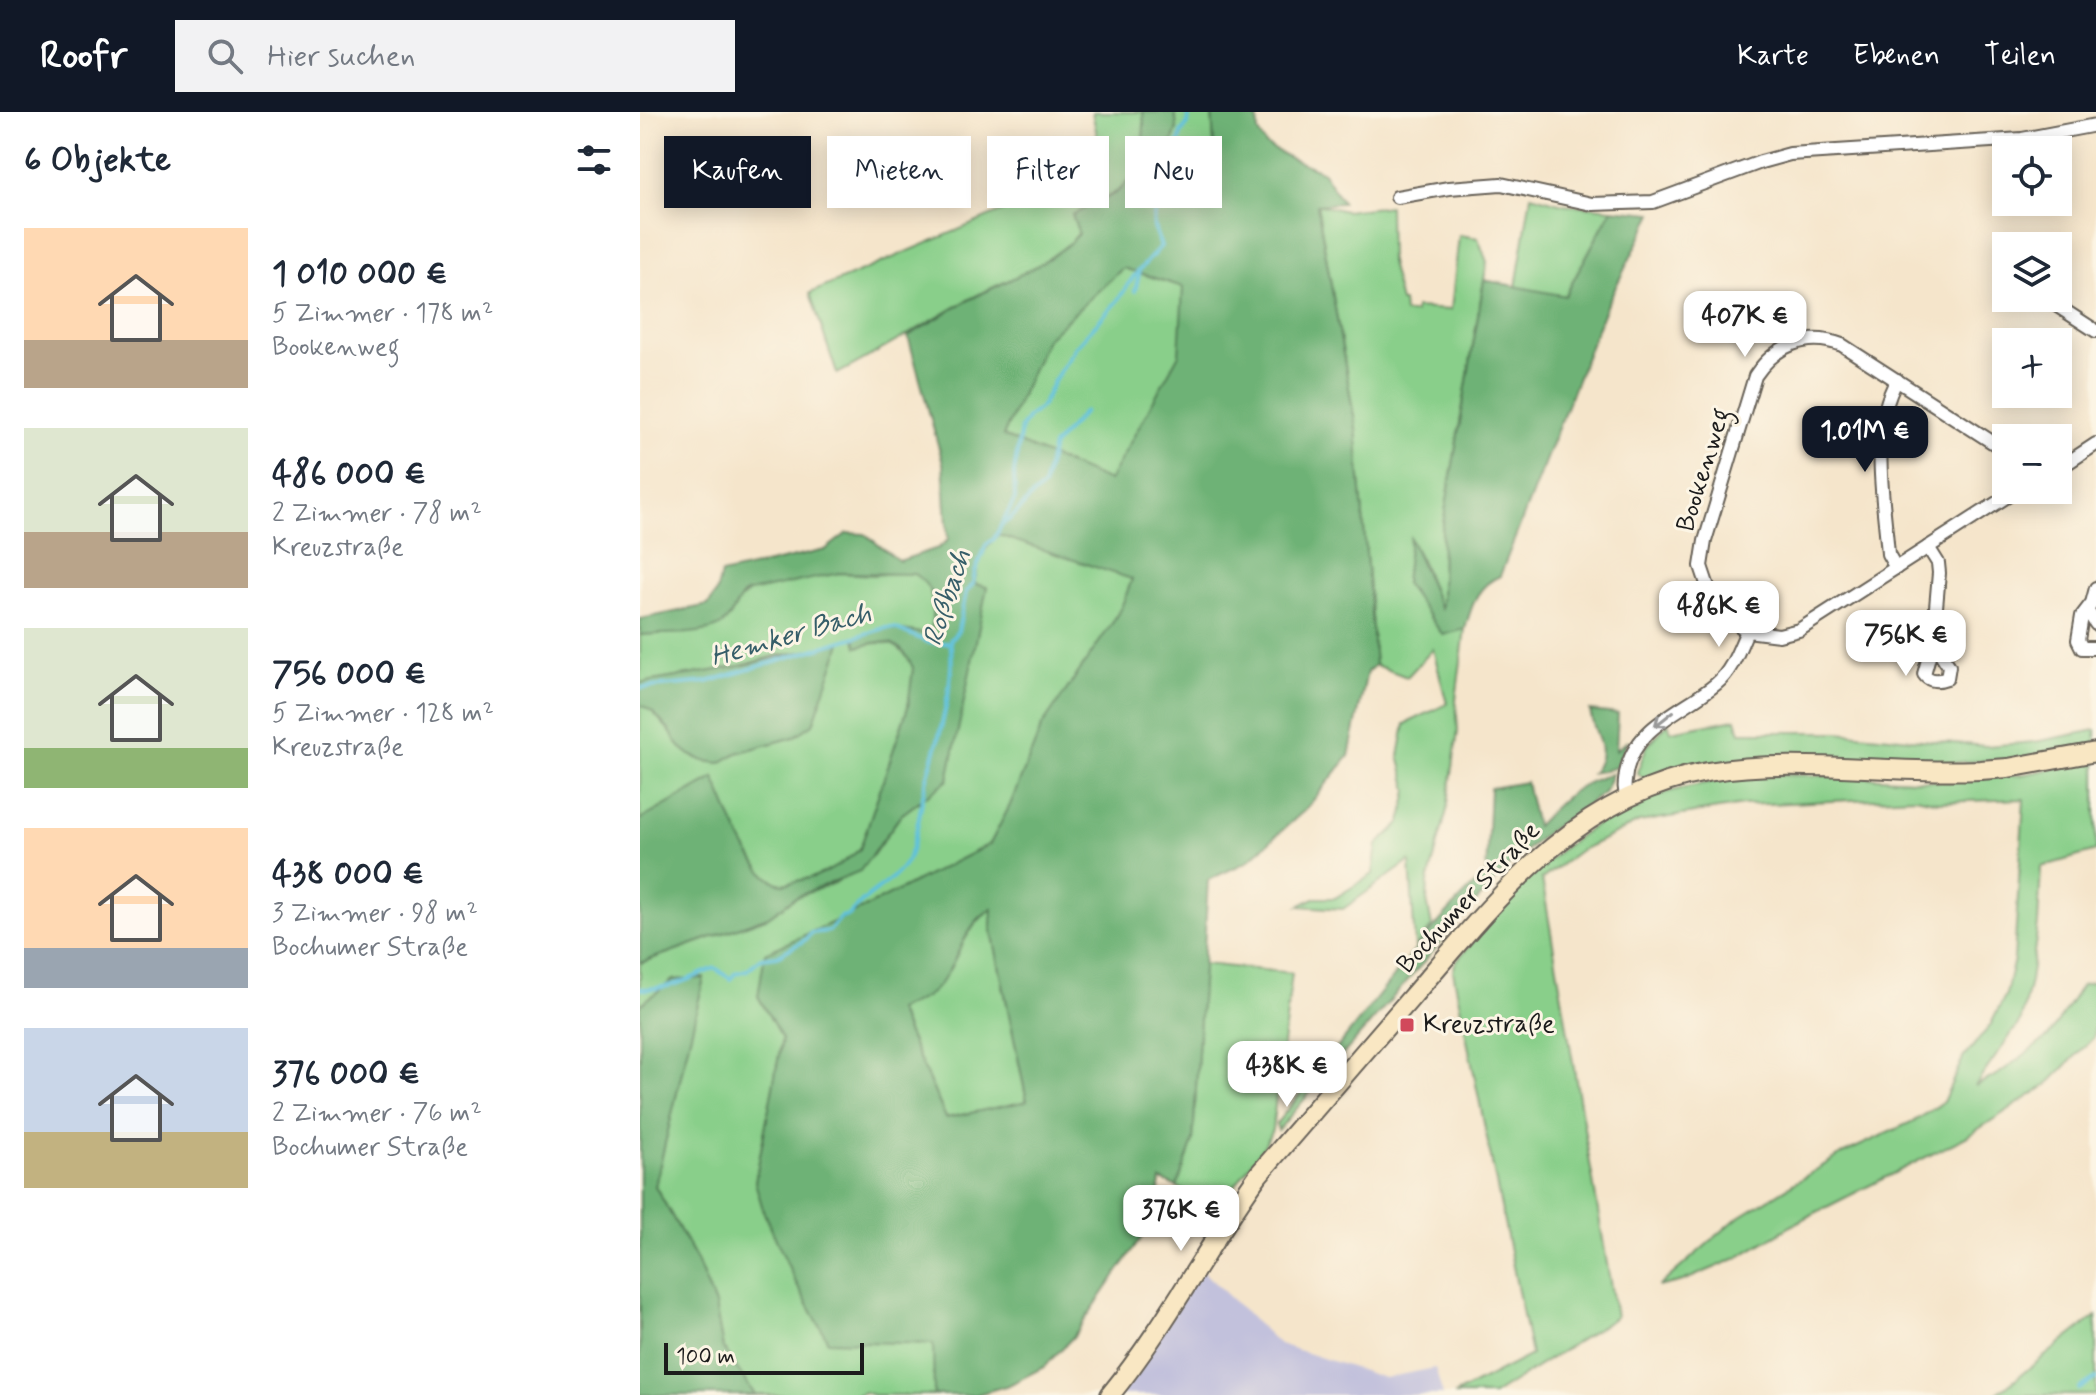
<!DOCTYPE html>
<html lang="de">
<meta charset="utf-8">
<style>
:root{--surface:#fff;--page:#f2f2f3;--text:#1f2937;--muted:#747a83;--accent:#111827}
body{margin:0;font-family:Mynerve,sans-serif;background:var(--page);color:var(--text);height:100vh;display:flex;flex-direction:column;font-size:30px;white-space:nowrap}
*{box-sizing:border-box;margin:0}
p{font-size:26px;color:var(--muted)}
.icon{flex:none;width:44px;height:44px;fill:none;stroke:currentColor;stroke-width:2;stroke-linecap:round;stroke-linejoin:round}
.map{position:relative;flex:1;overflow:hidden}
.drawer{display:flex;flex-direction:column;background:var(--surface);width:640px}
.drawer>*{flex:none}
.hud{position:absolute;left:24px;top:24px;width:760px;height:72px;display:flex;gap:16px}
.controls{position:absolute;left:1352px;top:24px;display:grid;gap:16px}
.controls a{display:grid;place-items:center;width:80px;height:80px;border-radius:0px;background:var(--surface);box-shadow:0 4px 20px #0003;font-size:40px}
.scale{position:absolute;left:24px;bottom:20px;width:200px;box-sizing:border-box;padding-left:8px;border:4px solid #1c1c1c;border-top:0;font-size:22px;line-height:28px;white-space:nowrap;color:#1c1c1c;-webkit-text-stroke:6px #fcf5e5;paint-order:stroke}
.price{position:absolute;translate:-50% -68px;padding:0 18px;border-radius:16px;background:#fff;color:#222;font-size:26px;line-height:52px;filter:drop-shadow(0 2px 4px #0008)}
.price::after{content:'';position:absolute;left:50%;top:48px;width:24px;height:18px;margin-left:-12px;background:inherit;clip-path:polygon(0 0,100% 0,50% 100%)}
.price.active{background:var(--accent);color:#fff}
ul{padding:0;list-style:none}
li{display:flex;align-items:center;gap:24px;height:200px;padding:0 24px}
li span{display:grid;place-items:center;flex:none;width:224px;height:160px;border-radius:0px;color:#555}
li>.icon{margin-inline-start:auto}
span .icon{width:96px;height:96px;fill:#fffc;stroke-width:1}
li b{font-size:34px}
h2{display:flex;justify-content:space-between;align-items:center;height:96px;padding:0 24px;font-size:34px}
.tag{padding:0 28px;border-radius:0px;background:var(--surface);box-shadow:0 4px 20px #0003;font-size:28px;line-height:72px}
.tag.active{background:var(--accent);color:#fff}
header{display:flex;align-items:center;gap:48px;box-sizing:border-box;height:112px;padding:0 40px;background:var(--accent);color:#fff}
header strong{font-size:38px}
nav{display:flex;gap:44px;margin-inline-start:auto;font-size:28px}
.search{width:560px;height:72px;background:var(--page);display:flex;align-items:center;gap:20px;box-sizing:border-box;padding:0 28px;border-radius:0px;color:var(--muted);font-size:30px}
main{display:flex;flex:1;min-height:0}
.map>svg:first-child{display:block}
.industrial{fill:#c2c1dc}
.green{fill:#89cf8a;stroke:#527653;stroke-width:2}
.forest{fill:#6eb276;stroke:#456749;stroke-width:2;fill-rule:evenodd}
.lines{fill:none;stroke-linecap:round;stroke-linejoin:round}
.stream{stroke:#5ec1dc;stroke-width:4}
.street-casing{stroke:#686259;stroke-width:16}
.secondary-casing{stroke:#686259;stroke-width:22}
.street{stroke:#fff;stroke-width:12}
.secondary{stroke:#f9e7c3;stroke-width:18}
.oneway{stroke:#999}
.poi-dot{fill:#d1495b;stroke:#fcf5e5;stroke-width:3}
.labels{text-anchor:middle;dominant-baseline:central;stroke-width:6;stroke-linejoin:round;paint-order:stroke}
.street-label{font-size:26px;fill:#1c1c1c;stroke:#fcf5e5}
.poi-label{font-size:26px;fill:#1c1c1c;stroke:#fcf5e5;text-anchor:start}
.water-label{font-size:28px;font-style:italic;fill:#365e69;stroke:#fcf5e5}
</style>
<header>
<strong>Roofr</strong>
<div class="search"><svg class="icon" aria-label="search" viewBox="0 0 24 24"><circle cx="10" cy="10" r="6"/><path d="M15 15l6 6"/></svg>Hier suchen</div>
<nav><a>Karte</a><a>Ebenen</a><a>Teilen</a></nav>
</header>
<main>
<section class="drawer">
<h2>6 Objekte<svg class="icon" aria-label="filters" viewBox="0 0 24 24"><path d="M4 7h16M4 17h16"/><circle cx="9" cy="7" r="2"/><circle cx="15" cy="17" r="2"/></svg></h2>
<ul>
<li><span style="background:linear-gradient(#ffd9b3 70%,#b9a48a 0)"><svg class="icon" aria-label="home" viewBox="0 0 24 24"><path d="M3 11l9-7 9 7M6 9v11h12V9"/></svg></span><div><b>1 010 000 €</b><p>5 Zimmer · 178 m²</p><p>Bookenweg</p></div></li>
<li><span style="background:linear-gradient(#dfe7d0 65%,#b9a48a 0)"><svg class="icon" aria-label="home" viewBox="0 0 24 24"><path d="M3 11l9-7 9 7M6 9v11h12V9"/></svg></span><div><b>486 000 €</b><p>2 Zimmer · 78 m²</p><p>Kreuzstraße</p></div></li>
<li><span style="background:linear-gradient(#dfe7d0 75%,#8fb573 0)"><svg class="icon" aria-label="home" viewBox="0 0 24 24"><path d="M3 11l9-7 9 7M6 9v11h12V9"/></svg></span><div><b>756 000 €</b><p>5 Zimmer · 128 m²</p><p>Kreuzstraße</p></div></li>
<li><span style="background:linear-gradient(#ffd9b3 75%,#9aa5b1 0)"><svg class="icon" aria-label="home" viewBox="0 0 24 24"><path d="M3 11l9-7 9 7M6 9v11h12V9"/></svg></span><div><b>438 000 €</b><p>3 Zimmer · 98 m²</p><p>Bochumer Straße</p></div></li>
<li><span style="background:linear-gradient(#c9d6e8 65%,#c2b280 0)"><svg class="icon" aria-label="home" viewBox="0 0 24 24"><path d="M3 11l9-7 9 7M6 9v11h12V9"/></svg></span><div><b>376 000 €</b><p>2 Zimmer · 76 m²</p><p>Bochumer Straße</p></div></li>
</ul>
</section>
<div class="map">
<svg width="1456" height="1283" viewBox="0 0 1456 1283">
<rect width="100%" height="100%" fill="#fcf5e5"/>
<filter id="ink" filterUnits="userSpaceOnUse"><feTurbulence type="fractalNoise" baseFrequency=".0125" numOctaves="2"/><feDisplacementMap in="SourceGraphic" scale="16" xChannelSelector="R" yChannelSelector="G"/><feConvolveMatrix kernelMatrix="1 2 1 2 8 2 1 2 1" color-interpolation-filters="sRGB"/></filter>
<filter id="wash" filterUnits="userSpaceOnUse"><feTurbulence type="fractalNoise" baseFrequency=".006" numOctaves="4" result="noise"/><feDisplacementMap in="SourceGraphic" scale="32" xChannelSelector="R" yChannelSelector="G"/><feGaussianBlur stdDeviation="1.8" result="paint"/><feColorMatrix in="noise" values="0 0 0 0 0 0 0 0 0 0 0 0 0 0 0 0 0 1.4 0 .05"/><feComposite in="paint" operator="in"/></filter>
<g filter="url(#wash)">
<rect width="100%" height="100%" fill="#f5e5cb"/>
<path class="industrial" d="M 557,1154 L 639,1232 L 744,1266 L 795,1256 L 803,1283 L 472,1283 Z"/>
<g class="green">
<path d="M 452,0 L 503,0 C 506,26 502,61 479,78 C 472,83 464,85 458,91 C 447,105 441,122 426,135 C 397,159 357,171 324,190 C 282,214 241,239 197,262 L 170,181 L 464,56 Z"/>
<path d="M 535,0 L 572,0 L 575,49 L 548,97 L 526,50 L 537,16 Z"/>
<path d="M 891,83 L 923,92 L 972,97 L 925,184 L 876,175 Z"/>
<path d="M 677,92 L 705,99 L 749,94 L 750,150 L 760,190 L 763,190 L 764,201 L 775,201 L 775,196 L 811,198 L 819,123 L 838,126 L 847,150 L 802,418 L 801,501 L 783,452 L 770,428 L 765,471 L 802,522 L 825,517 L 816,588 L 818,619 L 807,698 L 788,770 L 787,788 L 792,815 L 775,836 L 770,749 L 703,797 L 659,794 L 674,786 L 695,786 L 733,762 L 737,733 L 761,711 L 768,678 L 759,644 L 765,612 L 807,592 L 793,537 L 767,565 L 735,553 L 716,316 Z"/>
<path d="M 483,155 L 544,175 L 540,242 L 469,370 L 363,324 L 406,227 Z"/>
<path d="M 358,422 L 492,467 L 486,486 L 350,732 L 223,797 L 118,884 L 142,927 L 115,1070 L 294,1232 L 294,1283 L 233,1283 L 225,1280 L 216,1283 L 115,1283 L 83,1236 L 75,1193 L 56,1147 L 15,1074 L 64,866 L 33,868 L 0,893 L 0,851 L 128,805 L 156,785 L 195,771 L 233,743 L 261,703 L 308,668 L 346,475 L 334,472 C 336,460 341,441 349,433 C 352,429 356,427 358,422 Z"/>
<path d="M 266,460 C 299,466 292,497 291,523 L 245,515 L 215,526 L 218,535 C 244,527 260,529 274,556 L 268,595 L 220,737 C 203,752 184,764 161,768 C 156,769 148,772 143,772 C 112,769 85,691 74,666 L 0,708 L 0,592 L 13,600 L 29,618 L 40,635 L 50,643 L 64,649 L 80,651 L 97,641 L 154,625 L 184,536 L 134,544 L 96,555 L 0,571 L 0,523 L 43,520 L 90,505 L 98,489 L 112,478 L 199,461 L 234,463 Z"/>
<path d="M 1096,607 L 1100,620 L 1197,620 L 1346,634 L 1395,630 L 1456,618 L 1456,632 L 1372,647 L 1006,669 L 997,660 L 1007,634 L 1028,611 L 1031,619 Z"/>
<path d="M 1456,648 L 1456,739 L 1401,755 L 1398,812 L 1390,869 L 1381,908 L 1335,974 L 1357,963 L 1408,925 L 1442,873 L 1456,870 L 1454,925 L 1407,973 L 1326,1025 L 1165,1106 L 1095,1147 L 1043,1169 L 1018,1175 L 1096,1107 L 1202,1042 L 1278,1007 L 1303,990 L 1323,946 L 1350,914 L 1366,882 L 1374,847 L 1384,687 L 1298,690 L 1276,685 L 1103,693 L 999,710 L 939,739 L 902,767 L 976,1205 L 853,1283 L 814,1283 L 891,1243 L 813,859 L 816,849 C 846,816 874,779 907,750 C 1029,639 1163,664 1313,670 L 1321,667 L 1380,663 Z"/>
<path d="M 353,796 L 351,814 L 387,990 L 306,1006 L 257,897 C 320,877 309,827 353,796 Z"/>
<path d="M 563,852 L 652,861 L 632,1018 L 624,1034 L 580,1094 L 537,1075 L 553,1029 Z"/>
<path d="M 693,941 L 699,947 L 638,1018 L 636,1012 Z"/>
<path d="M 1456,1204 L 1456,1283 L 1355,1283 Z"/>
</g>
<g class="forest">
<path d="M 503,0 L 535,0 L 537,16 L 526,49 C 543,60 546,78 549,96 L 575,49 L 572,0 L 617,0 L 618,20 L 626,33 L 650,46 L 682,59 L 703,91 L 677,93 L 716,316 L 735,553 L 727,560 L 709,644 L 666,697 L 607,750 L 568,768 L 553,1029 L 537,1075 L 521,1068 L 515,1106 L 433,1225 L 404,1255 L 369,1273 L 335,1283 L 294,1283 L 293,1232 L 188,1229 L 155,1169 L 124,1101 L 115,1070 L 142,927 L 118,884 L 125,841 L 222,797 L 350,732 L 370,693 L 402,614 L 479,501 L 492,467 L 358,423 C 356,427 352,429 349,433 C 341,441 336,461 334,472 L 347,475 L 308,668 L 261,703 L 220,759 L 156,785 L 128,805 L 0,851 L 0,708 L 74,666 C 86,691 112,769 143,772 C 148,772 156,769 161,768 C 184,764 203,752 220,737 L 268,595 L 273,556 C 260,527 245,526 217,535 L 215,526 L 245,516 L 291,522 C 293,497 299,478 274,462 L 199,461 L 105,481 C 96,490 93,504 83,512 C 69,524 19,521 0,523 L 0,507 L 68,493 L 76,481 L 81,462 L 185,438 L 207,421 L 225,422 L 259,449 L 298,436 L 308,428 L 303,351 L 268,224 C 288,213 307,199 327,189 C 365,169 409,153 439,122 L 432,103 C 447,95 469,88 482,76 C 502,57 506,26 503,0 ZM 483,156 L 543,175 L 539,242 L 469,369 L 363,324 L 406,227 ZM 352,797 L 351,814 L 387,989 L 306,1006 L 257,898 C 268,893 281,889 291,881 C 318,859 321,812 352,797 Z"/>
<path d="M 972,97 L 1013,101 L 966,194 L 860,464 C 836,474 832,494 825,517 L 803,523 L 765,471 L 770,426 L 801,498 L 802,418 L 844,168 L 925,184 Z"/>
<path d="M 201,531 L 173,612 L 154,625 L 97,641 L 80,651 L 64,649 L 50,643 L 40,635 L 29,618 L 13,600 L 0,592 L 0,571 L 96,555 Z"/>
<path d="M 950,599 L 978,602 L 976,638 L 988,628 L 975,656 L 952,661 C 971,637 954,625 950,599 Z"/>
<path d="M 972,662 L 964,681 L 907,720 L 865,757 L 699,947 L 693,941 C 743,880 788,815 846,762 L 850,676 L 886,670 L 896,714 C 922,687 934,672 972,662 Z"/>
<path d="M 64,866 L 15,1074 L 56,1147 L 75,1193 L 83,1236 L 115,1283 L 0,1283 L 0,893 L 33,868 Z"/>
</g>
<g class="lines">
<g class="stream">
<path d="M 495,179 L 499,162"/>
<path d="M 364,411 C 381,401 387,385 403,375 L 413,334 L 445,299"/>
<path d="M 0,576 L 67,570 L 245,516 L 255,516 L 290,531 L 310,531"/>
<path d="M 0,877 C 32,877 47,868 75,856 L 91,867 L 95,861 L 107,858 L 121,846 L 137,844 L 165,828 L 171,821 L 189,819 L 201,805 L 209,803 C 224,782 257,770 269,744 C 279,719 280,691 287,666 C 298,631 317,563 310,528 L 318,519 L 326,480 L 333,472 L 335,460 L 346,433 L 354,427 L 375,387 L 374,361 L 381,316 L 388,305 L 402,294 L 414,269 L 436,234 L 478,188 L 494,164 L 521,134 C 514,119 507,101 524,90 L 522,82 L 511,77 L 512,59 C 526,47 539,39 541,21 L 548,12 L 549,0"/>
<path d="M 1439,1277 L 1456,1266"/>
</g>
</g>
</g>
<g filter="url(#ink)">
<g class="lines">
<g class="street-casing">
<g id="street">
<path d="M 757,85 L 809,76 L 861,72 L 952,92 L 1013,90 L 1121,50 L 1150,42 L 1382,27 L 1456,13"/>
<path d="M 1405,186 L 1456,219"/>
<path d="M 1366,339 L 1202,233 C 1166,219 1135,234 1115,264 L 1065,429 L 1061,454 L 1072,487 L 1089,506 L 1107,519 L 1139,523 L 1159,518 L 1377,378"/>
<path d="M 1418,357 L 1456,332"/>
<path d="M 1288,435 L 1298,451 L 1299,461 L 1293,530 L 1284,562 C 1289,570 1299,569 1307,566 L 1309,554 L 1293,530"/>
<path d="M 1256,456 L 1248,442 C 1244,388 1229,316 1257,268"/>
<path d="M 1456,476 L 1452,491 L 1442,504 L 1438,528 L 1442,536 L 1456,536"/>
<path d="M 1447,498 L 1456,512"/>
<path d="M 987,685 C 983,676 985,670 986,661 C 995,613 1044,599 1076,572 C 1092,559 1099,537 1107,519"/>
</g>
</g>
<g class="secondary-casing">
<path id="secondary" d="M 470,1283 C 526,1214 567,1134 619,1062 C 669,1004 720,945 770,887 C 853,791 934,683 1067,660 C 1157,645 1249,662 1340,658 L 1368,656 L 1456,640"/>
</g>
<use href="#street" class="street"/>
<use href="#secondary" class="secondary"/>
</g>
<defs><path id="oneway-shaft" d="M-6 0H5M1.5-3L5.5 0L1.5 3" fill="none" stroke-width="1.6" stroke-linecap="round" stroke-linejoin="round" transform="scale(2)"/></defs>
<use class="oneway" href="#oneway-shaft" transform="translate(1024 607) rotate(142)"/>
</g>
<rect class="poi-dot" x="759" y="905" width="16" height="16" rx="4"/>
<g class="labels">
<g class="street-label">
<text transform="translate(1064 358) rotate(-73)">Bookenweg</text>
<text transform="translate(829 786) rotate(-47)">Bochumer Straße</text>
</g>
<g class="poi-label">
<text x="783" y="913">Kreuzstraße</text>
</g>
<g class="water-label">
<text transform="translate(308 486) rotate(-72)">Roßbach</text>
<text transform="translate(151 524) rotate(-16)">Hemker Bach</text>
</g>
</g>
</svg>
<div class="controls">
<a><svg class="icon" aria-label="locate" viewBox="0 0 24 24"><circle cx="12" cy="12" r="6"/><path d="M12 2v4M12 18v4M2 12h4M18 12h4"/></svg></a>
<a><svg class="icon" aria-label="layers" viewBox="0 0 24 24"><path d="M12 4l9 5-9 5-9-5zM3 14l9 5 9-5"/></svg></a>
<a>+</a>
<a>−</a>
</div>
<div class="scale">100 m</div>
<b class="price" style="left:1105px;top:247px">407K €</b>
<b class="price active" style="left:1225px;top:362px">1.01M €</b>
<b class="price" style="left:1079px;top:537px">486K €</b>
<b class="price" style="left:1266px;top:566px">756K €</b>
<b class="price" style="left:647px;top:997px">438K €</b>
<b class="price" style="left:541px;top:1141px">376K €</b>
<div class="hud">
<a class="tag active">Kaufen</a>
<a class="tag">Mieten</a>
<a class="tag">Filter</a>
<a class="tag">Neu</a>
</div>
</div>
</main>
